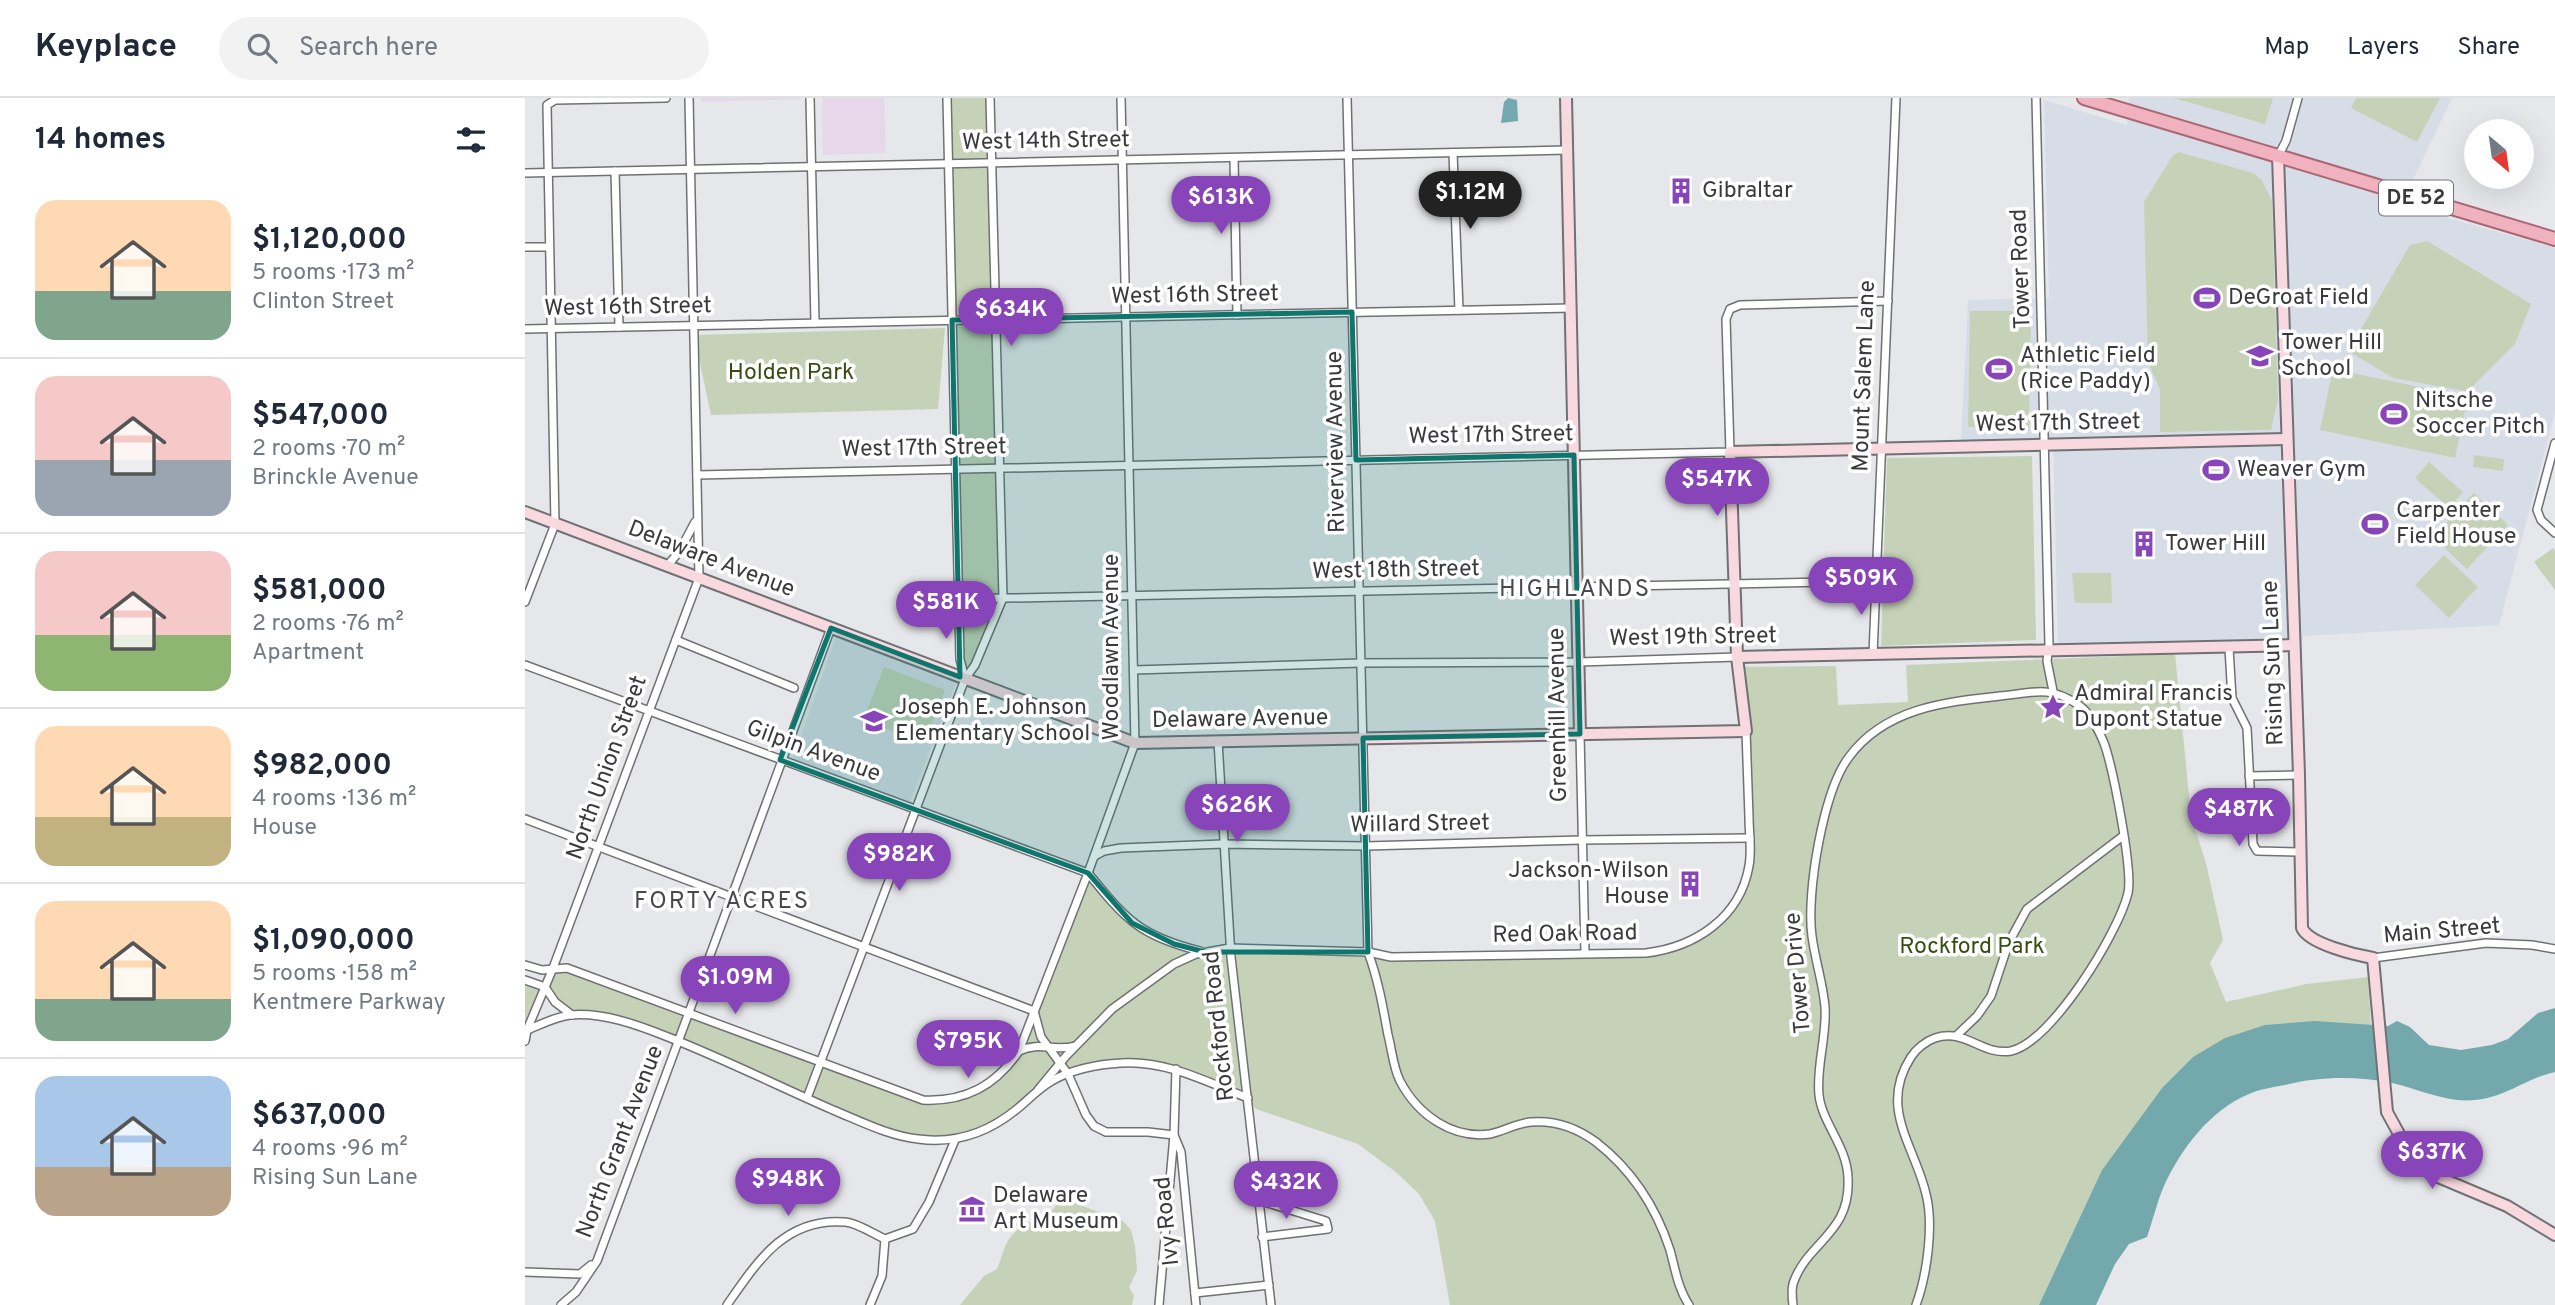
<!DOCTYPE html>
<meta charset="utf-8">
<style>
:root{--surface:#fff;--page:#f2f2f3;--text:#1f2937;--muted:#747a83;--line:#e0e1e3;--accent:#8845b9}
body{margin:0;font-family:Overpass,sans-serif;background:var(--page);color:var(--text);height:100vh;display:flex;flex-direction:column;font-size:26px;white-space:nowrap}
*{box-sizing:border-box;margin:0}
p{font-size:23px;color:var(--muted)}
.icon{flex:none;width:38px;height:38px;fill:none;stroke:currentColor;stroke-width:2;stroke-linecap:round;stroke-linejoin:round}
.map{position:relative;flex:1;overflow:hidden}
.sheet{display:flex;flex-direction:column;background:var(--surface);width:525px}
.sheet>*{flex:none}
.needle{width:46px;rotate:151deg}
.tools{position:absolute;left:1939px;top:21px;display:grid;gap:14px}
.tools a{display:grid;place-items:center;width:70px;height:70px;border-radius:50%;background:var(--surface);box-shadow:0 7px 28px #0002;font-size:35px}
.price{position:absolute;translate:-50% -60px;padding:0 16px;border-radius:24px;background:var(--accent);color:#fff;font-size:23px;line-height:46px;filter:drop-shadow(0 2px 4px #0008)}
.price::after{content:'';position:absolute;left:50%;top:42px;width:21px;height:16px;margin-left:-10px;background:inherit;clip-path:polygon(0 0,100% 0,50% 100%)}
.price.on{background:#222;color:#fff}
ul{padding:0;list-style:none}
li{display:flex;align-items:center;gap:21px;height:175px;padding:0 35px}
li+li{border-top:2px solid var(--line)}
li span{display:grid;place-items:center;flex:none;width:196px;height:140px;border-radius:21px;color:#555}
li>.icon{margin-inline-start:auto}
span .icon{width:84px;height:84px;fill:#fffc;stroke-width:1}
li b{font-size:30px}
h2{display:flex;justify-content:space-between;align-items:center;height:84px;padding:0 35px;font-size:30px}
header{display:flex;align-items:center;gap:42px;box-sizing:border-box;height:98px;padding:0 35px;background:var(--surface);border-bottom:2px solid var(--line)}
header strong{font-size:33px}
nav{display:flex;gap:38px;margin-inline-start:auto;font-size:24px}
.search{width:490px;height:63px;background:var(--page);display:flex;align-items:center;gap:18px;box-sizing:border-box;padding:0 24px;border-radius:38px;color:var(--muted);font-size:26px}
main{display:flex;flex:1;min-height:0}
.map>svg:first-child{display:block}
.commercial{fill:#e6d7ea}
.built{fill:#d7dde6}
.green{fill:#c6d2b8}
.water{fill:#73a9ac}
.lines{fill:none;stroke-linecap:round;stroke-linejoin:round}
.street-casing{stroke:#707174;stroke-width:10}
.secondary-casing{stroke:#707174;stroke-width:14}
.primary-casing{stroke:#ab6776;stroke-width:16}
.street{stroke:#fff;stroke-width:7}
.secondary{stroke:#f8d9df;stroke-width:10}
.primary{stroke:#f1b2bf;stroke-width:12}
.marked{fill:#0f766e;fill-opacity:0.2;stroke:#0f766e;stroke-width:5;stroke-linejoin:round}
.labels{text-anchor:middle;dominant-baseline:central;stroke-width:7;stroke-linejoin:round;paint-order:stroke}
.shield{fill:#fff;stroke:#747576;stroke-width:2}
.shield-label{font-size:21px;font-weight:bold;fill:#393a3b}
.street-label{font-size:23px;fill:#393a3b;stroke:#fff}
.poi-label{font-size:23px;fill:#393a3b;stroke:#fff;text-anchor:start}
.park-label{font-size:23px;fill:#394d12;stroke:#fff}
.neighbourhood-label{font-size:24px;letter-spacing:2px;fill:#47494c;stroke:#fff}
</style>
<header>
<strong>Keyplace</strong>
<div class="search"><svg class="icon" aria-label="search" viewBox="0 0 24 24"><circle cx="10" cy="10" r="6"/><path d="M15 15l6 6"/></svg>Search here</div>
<nav><a>Map</a><a>Layers</a><a>Share</a></nav>
</header>
<main>
<section class="sheet">
<h2>14 homes<svg class="icon" aria-label="filters" viewBox="0 0 24 24"><path d="M4 7h16M4 17h16"/><circle cx="9" cy="7" r="2"/><circle cx="15" cy="17" r="2"/></svg></h2>
<ul>
<li><span style="background:linear-gradient(#ffd9b3 65%,#7fa58c 0)"><svg class="icon" aria-label="home" viewBox="0 0 24 24"><path d="M3 11l9-7 9 7M6 9v11h12V9"/></svg></span><div><b>$1,120,000</b><p>5 rooms · 173 m²</p><p>Clinton Street</p></div></li>
<li><span style="background:linear-gradient(#f6c9c9 60%,#9aa5b1 0)"><svg class="icon" aria-label="home" viewBox="0 0 24 24"><path d="M3 11l9-7 9 7M6 9v11h12V9"/></svg></span><div><b>$547,000</b><p>2 rooms · 70 m²</p><p>Brinckle Avenue</p></div></li>
<li><span style="background:linear-gradient(#f6c9c9 60%,#8fb573 0)"><svg class="icon" aria-label="home" viewBox="0 0 24 24"><path d="M3 11l9-7 9 7M6 9v11h12V9"/></svg></span><div><b>$581,000</b><p>2 rooms · 76 m²</p><p>Apartment</p></div></li>
<li><span style="background:linear-gradient(#ffd9b3 65%,#c2b280 0)"><svg class="icon" aria-label="home" viewBox="0 0 24 24"><path d="M3 11l9-7 9 7M6 9v11h12V9"/></svg></span><div><b>$982,000</b><p>4 rooms · 136 m²</p><p>House</p></div></li>
<li><span style="background:linear-gradient(#ffd9b3 70%,#7fa58c 0)"><svg class="icon" aria-label="home" viewBox="0 0 24 24"><path d="M3 11l9-7 9 7M6 9v11h12V9"/></svg></span><div><b>$1,090,000</b><p>5 rooms · 158 m²</p><p>Kentmere Parkway</p></div></li>
<li><span style="background:linear-gradient(#a9c7e8 65%,#b9a48a 0)"><svg class="icon" aria-label="home" viewBox="0 0 24 24"><path d="M3 11l9-7 9 7M6 9v11h12V9"/></svg></span><div><b>$637,000</b><p>4 rooms · 96 m²</p><p>Rising Sun Lane</p></div></li>
</ul>
</section>
<div class="map">
<svg width="2030" height="1207" viewBox="0 0 2030 1207">
<rect width="100%" height="100%" fill="#e5e7ea"/>
<g class="commercial">
<path d="M 176,0 L 276,0 L 276,1 L 176,4 Z"/>
<path d="M 297,0 L 359,0 L 361,55 L 298,57 Z"/>
</g>
<g class="built">
<path d="M 1604,0 L 1927,0 L 1876,107 L 2030,150 L 2030,315 L 1974,527 L 1778,538 L 1778,542 L 1763,543 L 1533,548 L 1528,342 L 1436,344 L 1443,202 L 1524,200 L 1519,2 L 1602,27 Z"/>
<path d="M 311,539 L 431,585 L 384,706 L 268,661 Z"/>
</g>
<g class="green">
<path d="M 422,0 L 465,0 L 478,500 L 440,581 L 437,571 Z"/>
<path d="M 1649,0 L 1748,0 L 1740,26 Z"/>
<path d="M 1831,0 L 1915,0 L 1892,44 L 1826,10 Z"/>
<path d="M 1654,54 L 1728,75 L 1737,82 L 1747,103 L 1753,301 L 1746,332 L 1635,334 L 1635,292 L 1623,264 L 1619,104 L 1648,57 Z"/>
<path d="M 1902,143 L 2006,206 L 1990,246 L 1947,289 L 1940,293 L 1868,280 L 1823,253 L 1885,147 Z"/>
<path d="M 1445,213 L 1506,213 L 1504,330 L 1443,329 Z"/>
<path d="M 420,230 L 413,311 L 186,317 L 169,237 Z"/>
<path d="M 1808,271 L 1943,299 L 1930,360 L 1795,332 Z"/>
<path d="M 1949,357 L 1979,361 L 1978,373 L 1948,369 Z"/>
<path d="M 1507,358 L 1511,542 L 1356,548 L 1362,360 Z"/>
<path d="M 1904,364 L 1938,394 L 1924,410 L 1890,380 Z"/>
<path d="M 1949,395 L 1983,427 L 1942,471 L 1908,439 Z"/>
<path d="M 2028,450 L 2030,453 L 2030,492 L 2009,464 Z"/>
<path d="M 1919,457 L 1953,489 L 1924,520 L 1890,487 Z"/>
<path d="M 1547,475 L 1586,475 L 1587,505 L 1550,505 Z"/>
<path d="M 1650,556 L 1666,718 L 1681,765 L 1698,842 L 1685,865 L 1701,904 L 1782,886 L 1843,879 L 1846,928 L 1833,927 L 1668,959 L 1637,990 L 1577,1072 L 1514,1207 L 925,1207 L 910,1123 L 894,1096 L 872,1075 L 833,1046 L 731,1011 C 713,987 627,962 596,965 C 578,966 560,973 543,976 L 536,965 L 520,984 L 466,1028 L 430,1042 L 366,1035 L 154,943 L 91,922 L 47,917 L 21,890 L 0,943 L 0,882 L 20,889 L 28,870 L 38,869 L 398,1002 L 445,997 L 488,961 L 563,775 L 615,831 L 679,854 L 705,850 L 853,858 L 1121,855 L 1168,843 L 1209,805 L 1222,776 L 1221,633 L 1213,569 L 1311,568 L 1313,607 L 1383,604 L 1381,567 Z"/>
<path d="M 359,569 L 420,592 L 399,645 L 338,622 Z"/>
<path d="M 536,1100 L 598,1123 L 606,1132 L 610,1148 L 612,1173 L 604,1189 L 609,1198 L 607,1207 L 435,1207 L 459,1178 L 472,1171 C 477,1160 479,1145 488,1136 C 504,1119 524,1124 536,1100 Z"/>
</g>
<g class="water">
<path d="M 983,0 L 992,2 L 993,23 L 976,25 L 979,4 Z"/>
<path d="M 2030,910 L 2030,974 C 2002,980 1979,1000 1950,1002 C 1921,1005 1894,991 1867,985 C 1833,978 1794,978 1760,987 C 1749,989 1735,991 1724,996 C 1685,1012 1656,1051 1639,1088 C 1632,1104 1628,1122 1622,1139 L 1604,1146 L 1590,1166 L 1571,1207 L 1514,1207 L 1577,1072 L 1637,990 L 1668,959 L 1700,940 L 1740,927 L 1790,923 L 1863,928 L 1872,923 L 1885,929 L 1904,947 L 1936,952 L 1967,947 L 1983,941 L 2013,915 Z"/>
</g>
<g class="lines">
<g class="street-casing">
<g id="street">
<path d="M 285,0 L 290,225"/>
<path d="M 422,0 L 435,561 L 440,581"/>
<path d="M 822,0 L 843,854 C 853,881 858,909 863,937 C 867,952 868,969 875,983 C 893,1017 927,1041 965,1036 C 979,1033 992,1025 1006,1024 C 1030,1022 1052,1030 1071,1044 C 1107,1072 1131,1109 1145,1152 C 1150,1170 1153,1191 1164,1207"/>
<path d="M 1511,0 L 1524,547 L 1522,563 L 1528,593"/>
<path d="M 928,55 L 934,212"/>
<path d="M 1753,58 L 1761,43 L 1773,0"/>
<path d="M 709,60 L 712,217"/>
<path d="M 90,73 L 94,229"/>
<path d="M 0,75 L 1043,52"/>
<path d="M 0,149 L 24,149"/>
<path d="M 0,231 L 1046,210"/>
<path d="M 2030,345 L 2012,412 L 2016,422 L 2030,435"/>
<path d="M 172,377 L 1205,354 L 1201,221 L 1205,211 L 1215,207 L 1363,203"/>
<path d="M 142,468 L 154,454 L 170,424"/>
<path d="M 434,501 L 1351,483"/>
<path d="M 0,504 L 30,426 L 22,7 L 30,2 L 141,0"/>
<path d="M 151,542 L 269,590"/>
<path d="M 1704,550 L 1707,600 L 1722,630 L 1728,746 L 1732,753 L 1776,754"/>
<path d="M 1348,557 L 1371,0"/>
<path d="M 0,567 L 563,775"/>
<path d="M 609,572 L 836,565 L 1054,564 L 1212,559"/>
<path d="M 1055,636 L 1060,855"/>
<path d="M 693,643 L 706,859 L 746,1207"/>
<path d="M 1724,678 L 1774,677"/>
<path d="M 0,721 L 509,913 L 516,939 L 543,976 L 561,1017 L 569,1028 L 581,1034 L 623,1034 L 649,1037 L 656,1054 L 671,1207"/>
<path d="M 570,758 L 579,753 L 596,750 L 698,746 L 841,748 L 1057,742 L 1225,740"/>
<path d="M 563,775 C 601,822 615,838 675,853"/>
<path d="M 1848,860 L 1961,845 L 2007,847 L 2030,851"/>
<path d="M 0,867 L 17,872 L 42,870 L 398,1002 C 440,1004 470,988 494,953 L 563,775 L 610,645 L 596,0"/>
<path d="M 0,882 L 20,889 L 30,904 L 47,917"/>
<path d="M 0,933 C 15,927 29,919 45,917 C 78,914 113,927 143,939 C 199,961 253,988 308,1012 C 335,1023 364,1038 393,1041 C 430,1046 464,1034 492,1011 C 503,1002 512,992 525,984 C 544,972 573,966 596,965 C 641,962 682,984 723,1000"/>
<path d="M 1432,937 L 1452,918 L 1466,898 L 1484,844 L 1502,811 L 1598,738"/>
<path d="M 0,943 L 2,932 L 28,870 L 174,480 L 164,0"/>
<path d="M 494,953 C 515,943 529,954 550,948"/>
<path d="M 513,992 L 541,958 L 587,911 L 649,866 L 671,856 L 705,850 L 843,854 L 866,859 L 1121,855 C 1170,849 1215,820 1224,768 C 1227,752 1224,735 1224,719 C 1223,691 1222,662 1221,633"/>
<path d="M 282,1000 L 440,581 L 450,567 L 478,500 L 465,0"/>
<path d="M 733,1102 L 801,1123 L 803,1131 L 737,1139"/>
<path d="M 0,1174 L 55,1176 L 66,1167"/>
<path d="M 670,1195 L 744,1187"/>
<path d="M 36,1207 L 51,1194 L 72,1163 L 306,530"/>
<path d="M 202,1207 C 232,1164 260,1119 320,1124 C 333,1125 348,1136 360,1141 L 388,1131 L 404,1104 L 430,1042"/>
<path d="M 345,1207 L 357,1178 L 360,1141"/>
<path d="M 634,1207 L 649,1037 L 651,971"/>
<path d="M 1268,1207 C 1267,1199 1266,1190 1269,1183 C 1284,1143 1326,1135 1323,1080 C 1322,1048 1297,1025 1294,997 C 1291,968 1302,939 1300,909 C 1298,885 1290,862 1287,838 C 1281,796 1298,693 1324,659 C 1360,610 1420,604 1475,598 C 1507,595 1524,587 1552,606 C 1565,614 1573,631 1579,645 C 1588,670 1608,772 1603,795 C 1594,834 1526,945 1486,953 C 1457,958 1441,930 1410,940 C 1401,943 1391,951 1386,959 C 1353,1010 1390,1048 1401,1096 C 1409,1127 1402,1177 1391,1207"/>
</g>
</g>
<g class="secondary-casing">
<g id="secondary">
<path d="M 1041,0 L 1055,636"/>
<path d="M 1753,58 L 1774,677 L 1777,830 C 1784,846 1831,857 1848,860 L 1862,1014 L 1885,1056 L 1906,1076 L 1982,1108 L 2030,1137"/>
<path d="M 0,414 L 610,645 L 1221,633 L 1212,559 L 1205,354 L 1761,341"/>
<path d="M 1212,559 L 1769,547"/>
</g>
</g>
<g class="primary-casing">
<path id="primary" d="M 1559,0 L 2030,141"/>
</g>
<use href="#street" class="street"/>
<use href="#secondary" class="secondary"/>
<use href="#primary" class="primary"/>
</g>
<path class="marked" d="M 827,214 L 831,362 L 1049,357 L 1055,636 L 838,640 L 843,854 L 680,854 L 649,846 L 607,825 L 563,775 L 255,662 L 306,530 L 435,579 L 427,222 Z"/>
<defs>
<g id="building-bare" transform="scale(2.1)"><path d="M-4-6H4V6H1V3H-1V6H-4ZM-2.5-4.3h1.7v1.8h-1.7ZM.8-4.3h1.7v1.8H.8ZM-2.5-1h1.7V.8h-1.7ZM.8-1h1.7V.8H.8Z" fill="#8845b9" stroke="#fff" stroke-width="2.5" paint-order="stroke"/></g>
<g id="stadium-bare" transform="scale(2.1)"><path d="M0-5a6.5 5 0 1 0 0 10a6.5 5 0 1 0 0-10ZM-3.5-1.8h7v3.6h-7Z" fill="#8845b9" stroke="#fff" stroke-width="2.5" paint-order="stroke"/></g>
<g id="school-bare" transform="scale(2.1)"><path d="M0-5L7-2L0 1L-7-2ZM-4 1L0 2.5L4 1V4Q0 6-4 4Z" fill="#8845b9" stroke="#fff" stroke-width="2.5" paint-order="stroke"/></g>
<g id="sight-bare" transform="scale(2.1)"><path d="M0-6L1.8-2.2L6-1.7L2.9 1.2L3.7 5.4L0 3.3L-3.7 5.4L-2.9 1.2L-6-1.7L-1.8-2.2Z" fill="#8845b9" stroke="#fff" stroke-width="2.5" paint-order="stroke"/></g>
<g id="museum-bare" transform="scale(2.1)"><path d="M0-6L6-3V-2H-6V-3ZM-5-1h2V3h-2ZM-1-1h2V3h-2ZM3-1h2V3H3ZM-6 4H6V6H-6Z" fill="#8845b9" stroke="#fff" stroke-width="2.5" paint-order="stroke"/></g>
</defs>
<g fill-rule="evenodd">
<use href="#building-bare" x="1156" y="93"/>
<use href="#stadium-bare" x="1682" y="200"/>
<use href="#school-bare" x="1735" y="258"/>
<use href="#stadium-bare" x="1474" y="271"/>
<use href="#stadium-bare" x="1869" y="316"/>
<use href="#stadium-bare" x="1691" y="372"/>
<use href="#stadium-bare" x="1850" y="426"/>
<use href="#building-bare" x="1619" y="446"/>
<use href="#sight-bare" x="1528" y="609"/>
<use href="#school-bare" x="349" y="623"/>
<use href="#building-bare" x="1165" y="786"/>
<use href="#museum-bare" x="447" y="1111"/>
</g>
<g class="labels">
<rect class="shield" x="1854" y="82.5" width="74" height="35" rx="5"/>
<g class="shield-label">
<text x="1891" y="100">DE 52</text>
</g>
<g class="street-label">
<text transform="translate(521 44) rotate(-1)">West 14th Street</text>
<text transform="translate(1497 171) rotate(-92)">Tower Road</text>
<text transform="translate(670 198) rotate(-1)">West 16th Street</text>
<text transform="translate(103 210) rotate(-1)">West 16th Street</text>
<text transform="translate(1340 278) rotate(-88)">Mount Salem Lane</text>
<text transform="translate(1533 326) rotate(-1)">West 17th Street</text>
<text transform="translate(966 338) rotate(-1)">West 17th Street</text>
<text transform="translate(812 344) rotate(-91)">Riverview Avenue</text>
<text transform="translate(399 351) rotate(-1)">West 17th Street</text>
<text transform="translate(186 462) rotate(21)">Delaware Avenue</text>
<text transform="translate(871 473) rotate(-1)">West 18th Street</text>
<text transform="translate(1168 540) rotate(-1)">West 19th Street</text>
<text transform="translate(587 549) rotate(-90)">Woodlawn Avenue</text>
<text transform="translate(1749 565) rotate(-92)">Rising Sun Lane</text>
<text transform="translate(1034 617) rotate(-91)">Greenhill Avenue</text>
<text transform="translate(715 622) rotate(-1)">Delaware Avenue</text>
<text transform="translate(288 654) rotate(20)">Gilpin Avenue</text>
<text transform="translate(83 670) rotate(-70)">North Union Street</text>
<text transform="translate(895 727) rotate(-1)">Willard Street</text>
<text transform="translate(1917 834) rotate(-5)">Main Street</text>
<text transform="translate(1040 837) rotate(-1)">Red Oak Road</text>
<text transform="translate(1274 875) rotate(-95)">Tower Drive</text>
<text transform="translate(695 928) rotate(-96)">Rockford Road</text>
<text transform="translate(96 1044) rotate(-69)">North Grant Avenue</text>
<text transform="translate(643 1123) rotate(-96)">Ivy Road</text>
</g>
<g class="poi-label">
<text x="1177" y="93">Gibraltar</text>
<text x="1703" y="200">DeGroat Field</text>
<text x="1756" y="245">Tower Hill<tspan x="1756" dy="26">School</tspan></text>
<text x="1495" y="258">Athletic Field<tspan x="1495" dy="26">(Rice Paddy)</tspan></text>
<text x="1890" y="303">Nitsche<tspan x="1890" dy="26">Soccer Pitch</tspan></text>
<text x="1712" y="372">Weaver Gym</text>
<text x="1871" y="413">Carpenter<tspan x="1871" dy="26">Field House</tspan></text>
<text x="1640" y="446">Tower Hill</text>
<text x="1549" y="596">Admiral Francis<tspan x="1549" dy="26">Dupont Statue</tspan></text>
<text x="370" y="610">Joseph E. Johnson<tspan x="370" dy="26">Elementary School</tspan></text>
<text x="1144" y="773" text-anchor="end">Jackson-Wilson<tspan x="1144" dy="26">House</tspan></text>
<text x="468" y="1098">Delaware<tspan x="468" dy="26">Art Museum</tspan></text>
</g>
<g class="park-label">
<text x="266" y="275">Holden Park</text>
<text x="1447" y="849">Rockford Park</text>
</g>
<g class="neighbourhood-label">
<text x="1050" y="492">HIGHLANDS</text>
<text x="197" y="804">FORTY ACRES</text>
</g>
</g>
</svg>
<div class="tools">
<a><svg class="needle" viewBox="-14 -14 28 28"><path d="M0-13l5 13h-10z" fill="#e53935"/><path d="M0 13l5-13h-10z" fill="#747a83"/></svg></a>
</div>
<b class="price on" style="left:945px;top:133px">$1.12M</b>
<b class="price" style="left:696px;top:138px">$613K</b>
<b class="price" style="left:486px;top:250px">$634K</b>
<b class="price" style="left:1192px;top:420px">$547K</b>
<b class="price" style="left:1336px;top:519px">$509K</b>
<b class="price" style="left:421px;top:543px">$581K</b>
<b class="price" style="left:712px;top:746px">$626K</b>
<b class="price" style="left:1714px;top:750px">$487K</b>
<b class="price" style="left:374px;top:795px">$982K</b>
<b class="price" style="left:210px;top:918px">$1.09M</b>
<b class="price" style="left:443px;top:982px">$795K</b>
<b class="price" style="left:1907px;top:1093px">$637K</b>
<b class="price" style="left:263px;top:1120px">$948K</b>
<b class="price" style="left:761px;top:1123px">$432K</b>
</div>
</main>
